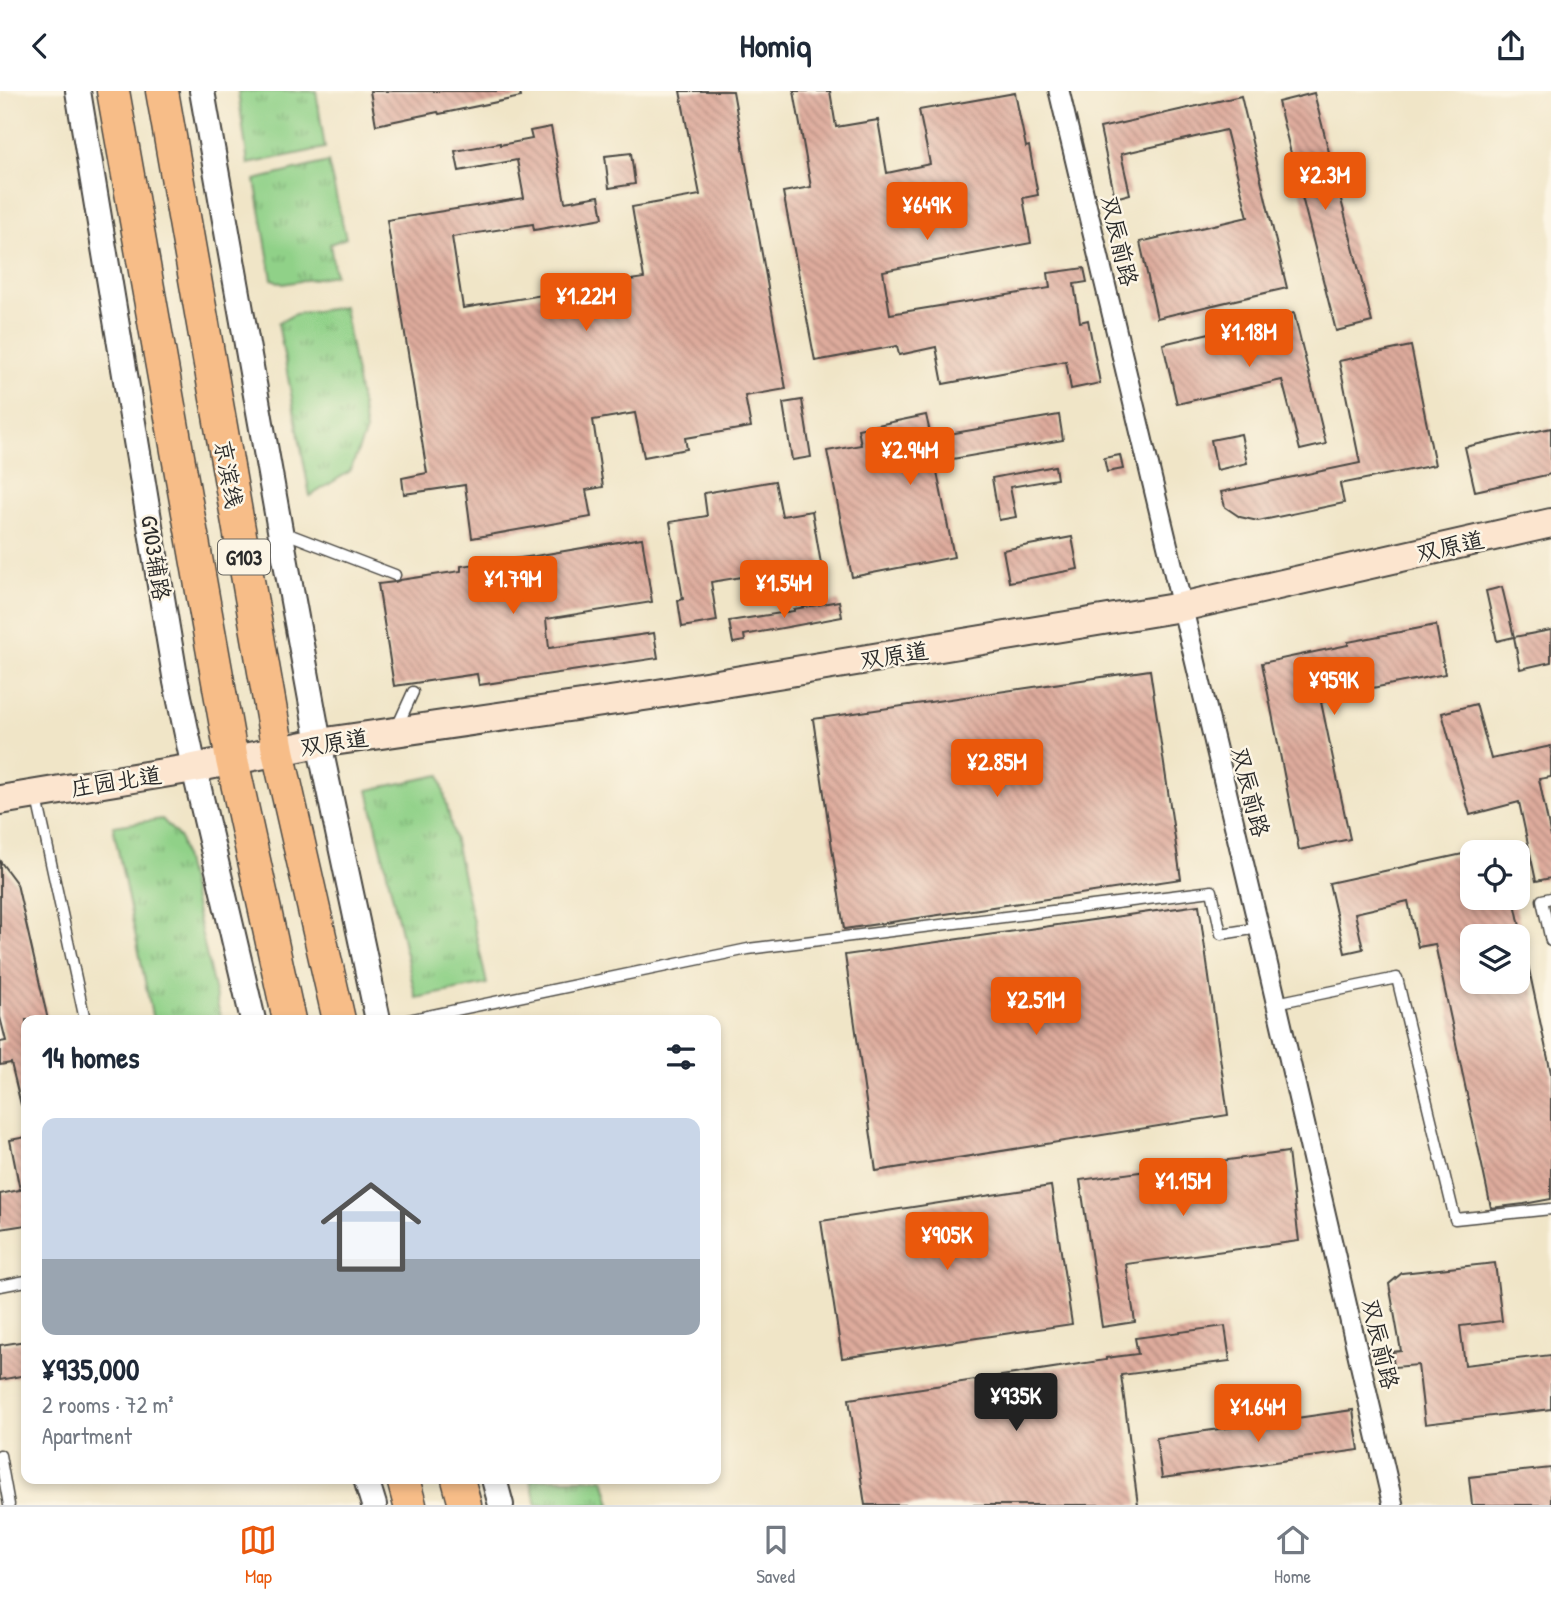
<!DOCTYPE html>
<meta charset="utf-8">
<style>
:root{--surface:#fff;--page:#f6f6f7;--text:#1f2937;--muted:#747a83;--line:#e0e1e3;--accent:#ea580c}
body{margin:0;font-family:"Patrick Hand","LXGW WenKai TC",sans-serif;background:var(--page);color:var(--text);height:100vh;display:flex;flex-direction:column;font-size:26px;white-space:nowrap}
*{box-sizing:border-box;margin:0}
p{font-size:23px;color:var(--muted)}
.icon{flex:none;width:38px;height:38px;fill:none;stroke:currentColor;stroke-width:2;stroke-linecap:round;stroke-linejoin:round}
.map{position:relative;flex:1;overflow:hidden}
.sheet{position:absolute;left:21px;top:924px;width:700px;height:469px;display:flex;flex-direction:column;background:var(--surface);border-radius:14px;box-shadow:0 4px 10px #0003}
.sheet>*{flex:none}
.controls{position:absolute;left:1460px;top:749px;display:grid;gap:14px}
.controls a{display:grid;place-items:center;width:70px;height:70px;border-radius:14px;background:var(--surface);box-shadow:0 4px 10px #0003;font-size:35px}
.price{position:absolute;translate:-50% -60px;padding:0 16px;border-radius:7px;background:var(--accent);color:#fff;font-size:23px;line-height:46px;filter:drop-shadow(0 2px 4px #0008)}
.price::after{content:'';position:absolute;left:50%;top:42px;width:21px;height:16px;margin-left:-10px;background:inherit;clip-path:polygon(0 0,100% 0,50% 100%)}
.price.active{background:#222;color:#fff}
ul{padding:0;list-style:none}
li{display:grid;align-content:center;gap:14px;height:371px;padding:0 21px}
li+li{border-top:2px solid var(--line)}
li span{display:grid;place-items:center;height:217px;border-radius:14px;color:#555}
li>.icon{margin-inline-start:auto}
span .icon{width:126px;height:126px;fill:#fffc;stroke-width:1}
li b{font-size:30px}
h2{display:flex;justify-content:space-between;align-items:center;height:84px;padding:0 21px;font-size:30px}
header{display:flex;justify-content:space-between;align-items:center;height:91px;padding:0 21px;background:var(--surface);font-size:32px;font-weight:700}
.dock{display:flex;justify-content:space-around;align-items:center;height:98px;border-top:2px solid var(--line);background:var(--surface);font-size:19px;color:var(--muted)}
.dock a{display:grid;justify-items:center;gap:4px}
.dock .active{color:var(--accent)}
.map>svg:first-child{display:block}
.grass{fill:url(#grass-tufts);stroke:#5e7e5a;stroke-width:2}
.building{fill:url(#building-back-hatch)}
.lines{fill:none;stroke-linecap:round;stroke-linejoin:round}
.service-casing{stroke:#494742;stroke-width:13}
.minor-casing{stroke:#494742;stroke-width:23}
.tertiary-casing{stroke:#494742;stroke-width:28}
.secondary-casing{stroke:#494742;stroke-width:32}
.trunk-casing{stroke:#494742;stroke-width:35}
.service{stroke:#fff;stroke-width:10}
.minor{stroke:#fff;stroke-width:19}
.tertiary{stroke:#fff;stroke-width:24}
.secondary{stroke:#fce5cf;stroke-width:28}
.trunk{stroke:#f7bd88;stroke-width:32}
.labels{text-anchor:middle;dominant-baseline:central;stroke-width:5;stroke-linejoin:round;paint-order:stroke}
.shield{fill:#fcf5e5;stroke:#6a6863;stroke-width:2}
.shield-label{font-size:21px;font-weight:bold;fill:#2b2b2b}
.street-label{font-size:23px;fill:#2b2b2b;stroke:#fcf5e5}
</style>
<header><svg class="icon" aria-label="back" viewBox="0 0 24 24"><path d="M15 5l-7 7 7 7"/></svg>Homiq<svg class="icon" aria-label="share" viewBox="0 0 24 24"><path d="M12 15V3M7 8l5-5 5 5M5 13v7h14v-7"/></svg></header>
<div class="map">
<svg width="1551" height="1414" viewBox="0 0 1551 1414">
<defs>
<pattern id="grass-tufts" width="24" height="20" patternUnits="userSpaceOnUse" patternTransform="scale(1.75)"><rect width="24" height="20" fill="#90d188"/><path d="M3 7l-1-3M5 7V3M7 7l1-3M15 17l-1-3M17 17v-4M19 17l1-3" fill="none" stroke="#76aa6f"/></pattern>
<pattern id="building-back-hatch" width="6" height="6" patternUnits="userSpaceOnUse" patternTransform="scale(1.75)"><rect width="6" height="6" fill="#deab9c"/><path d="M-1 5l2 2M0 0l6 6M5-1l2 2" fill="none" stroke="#b48b7f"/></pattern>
</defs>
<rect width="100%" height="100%" fill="#fcf5e5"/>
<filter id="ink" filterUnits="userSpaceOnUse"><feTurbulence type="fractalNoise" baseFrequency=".0143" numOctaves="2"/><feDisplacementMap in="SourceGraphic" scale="14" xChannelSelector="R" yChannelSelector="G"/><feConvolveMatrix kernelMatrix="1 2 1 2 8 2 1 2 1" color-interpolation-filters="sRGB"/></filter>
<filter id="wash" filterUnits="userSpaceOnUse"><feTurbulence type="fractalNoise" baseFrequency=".00686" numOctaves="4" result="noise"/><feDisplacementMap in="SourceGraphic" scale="28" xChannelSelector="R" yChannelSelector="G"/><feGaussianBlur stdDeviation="1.57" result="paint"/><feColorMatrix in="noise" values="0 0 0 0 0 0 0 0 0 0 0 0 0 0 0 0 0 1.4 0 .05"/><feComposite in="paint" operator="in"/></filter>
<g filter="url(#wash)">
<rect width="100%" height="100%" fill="#f0e5c7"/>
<g class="grass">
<path d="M 238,0 L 316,0 L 325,57 L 248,73 Z"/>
<path d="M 328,71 L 346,147 L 330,153 L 335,184 L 283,193 L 272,188 L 255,89 Z"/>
<path d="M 344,216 L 366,340 L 350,380 L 310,405 L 278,232 L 295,223 Z"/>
<path d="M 440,684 L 487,893 L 416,907 L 368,699 Z"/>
<path d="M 162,728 L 180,747 L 221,929 L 153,929 L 113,735 Z"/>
<path d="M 530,1388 L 604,1388 L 611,1414 L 537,1414 Z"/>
</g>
<g id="blocks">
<g class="building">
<path d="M 370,0 L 520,0 L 521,6 L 439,23 L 438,21 L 376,34 Z"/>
<path d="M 680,0 L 733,0 L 786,298 L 745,305 L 751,336 L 685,347 L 687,358 L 644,366 L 635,322 L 593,329 L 603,396 L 586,399 L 591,426 L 472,447 L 465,394 L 404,403 L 402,387 L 427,382 L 387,129 L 524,107 L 517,69 L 459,80 L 455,60 L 500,52 L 500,54 L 532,48 L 530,40 L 551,36 L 565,111 L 599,105 L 603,127 L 534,139 L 533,133 L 452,146 L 463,217 L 543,204 L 543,202 L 644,187 L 632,116 L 700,104 Z"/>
<path d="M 794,0 L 830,0 L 836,36 L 878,29 L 887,82 L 930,73 L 919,19 L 1015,2 L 1026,56 L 1029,55 L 1038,104 L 1023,107 L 1031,152 L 883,180 L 890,223 L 1050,197 L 1048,182 L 1084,177 L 1087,191 L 1074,193 L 1080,231 L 1088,229 L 1100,292 L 1071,298 L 1066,270 L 943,293 L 936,256 L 899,264 L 897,255 L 815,270 L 783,101 L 811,96 Z"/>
<path d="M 1314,2 L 1372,231 L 1336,240 L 1278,11 Z"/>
<path d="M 1241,5 L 1287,197 L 1157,227 L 1140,151 L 1248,126 L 1226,39 L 1121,63 L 1130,103 L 1115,107 L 1100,37 Z"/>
<path d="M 631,62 L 635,93 L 609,97 L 605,65 Z"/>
<path d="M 1294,222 L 1326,353 L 1300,359 L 1282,289 L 1177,313 L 1163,253 Z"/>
<path d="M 1411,255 L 1435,374 L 1340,393 L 1344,412 L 1258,430 L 1240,426 L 1225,416 L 1221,401 L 1360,372 L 1339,270 Z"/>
<path d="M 802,309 L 811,366 L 792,369 L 783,312 Z"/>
<path d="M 926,324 L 931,346 L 1059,324 L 1063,349 L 935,371 L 954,466 L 852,486 L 827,360 L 861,354 L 858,338 Z"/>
<path d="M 1551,337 L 1551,383 L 1475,400 L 1465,356 Z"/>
<path d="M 1241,343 L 1247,372 L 1217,379 L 1211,349 Z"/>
<path d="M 1120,364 L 1123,378 L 1107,381 L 1104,367 Z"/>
<path d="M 1055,375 L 1057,388 L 1010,396 L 1016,426 L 999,429 L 992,387 Z"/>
<path d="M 775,390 L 782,425 L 812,420 L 821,473 L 711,491 L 717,530 L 682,536 L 678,510 L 683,508 L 670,431 L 707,425 L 704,402 Z"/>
<path d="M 1072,446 L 1078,478 L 1009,491 L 1003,459 Z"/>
<path d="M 642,447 L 652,511 L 546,528 L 549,557 L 654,542 L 658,567 L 479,594 L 477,583 L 394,595 L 378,493 L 395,491 L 400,489 L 461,480 L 461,475 L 535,465 Z"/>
<path d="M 1502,496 L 1514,546 L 1497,550 L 1486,500 Z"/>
<path d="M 839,510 L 842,526 L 744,544 L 745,550 L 733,552 L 729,530 L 794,520 L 794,518 Z"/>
<path d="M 1436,534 L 1445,583 L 1341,603 L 1342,606 L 1321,611 L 1350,748 L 1299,759 L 1262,572 L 1348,554 L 1348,551 Z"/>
<path d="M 1551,539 L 1551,571 L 1520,578 L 1514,546 Z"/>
<path d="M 1150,579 L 1181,788 L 844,838 L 813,628 Z"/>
<path d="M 1476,613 L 1491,668 L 1551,655 L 1551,686 L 1539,688 L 1551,746 L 1551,787 L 1536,790 L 1519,711 L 1470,724 L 1442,622 Z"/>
<path d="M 1472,761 L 1472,807 L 1514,807 L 1522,845 L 1472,845 L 1472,891 L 1517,891 L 1517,850 L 1523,850 L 1551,982 L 1551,1108 L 1524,1113 L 1491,1117 L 1435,853 L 1418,856 L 1408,810 L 1355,822 L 1363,858 L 1345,862 L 1329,792 Z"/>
<path d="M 0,770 L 17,793 L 48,929 L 26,929 L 26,1013 L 21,1014 L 11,972 L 0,974 L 0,951 L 6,950 L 0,926 Z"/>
<path d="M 1199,814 L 1228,1024 L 876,1080 L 845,864 Z"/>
<path d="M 26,1046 L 26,1134 L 0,1138 L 0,1103 L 24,1098 L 20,1099 L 10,1049 Z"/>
<path d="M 1288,1061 L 1299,1150 L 1126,1173 L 1135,1231 L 1102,1236 L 1080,1089 Z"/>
<path d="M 1051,1095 L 1072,1233 L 842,1267 L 821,1130 Z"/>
<path d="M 1495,1172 L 1502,1230 L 1460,1235 L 1465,1274 L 1551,1264 L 1551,1318 L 1425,1333 L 1418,1274 L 1394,1276 L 1392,1261 L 1401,1260 L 1389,1193 L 1402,1182 Z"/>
<path d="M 1225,1235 L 1230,1270 L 1121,1284 L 1138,1414 L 865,1414 L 849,1308 L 1106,1269 L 1106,1267 L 1138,1263 L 1135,1247 Z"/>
<path d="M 26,1250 L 26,1284 L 0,1289 L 0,1254 Z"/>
<path d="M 1353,1319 L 1359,1359 L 1162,1387 L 1156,1347 Z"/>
<path d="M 1551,1377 L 1551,1414 L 1472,1414 L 1469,1386 Z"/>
</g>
</g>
</g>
<g filter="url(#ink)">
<use href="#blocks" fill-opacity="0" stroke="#494742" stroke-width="2"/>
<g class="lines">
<g class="service-casing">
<g id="service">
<path d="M 283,441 L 395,484"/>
<path d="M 397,636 L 413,601"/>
<path d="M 37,707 L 85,929"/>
<path d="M 1551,807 L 1542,809 L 1551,850"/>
<path d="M 1276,912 L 1397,887 L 1455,1128 L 1551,1118"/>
<path d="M 408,929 L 748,858 L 1212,800 L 1221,843 L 1259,837"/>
<path d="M 0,1195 L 26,1190"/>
<path d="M 0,1364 L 9,1414"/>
</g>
</g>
<g class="minor-casing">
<path id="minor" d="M 1059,0 L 1259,837 L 1393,1414"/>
</g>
<g class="tertiary-casing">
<g id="tertiary">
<path d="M 78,0 L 176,591 L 194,677 L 253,929"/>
<path d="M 202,0 L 280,439 L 319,652 L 378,929"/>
<path d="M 366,1388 L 374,1414"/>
<path d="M 494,1388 L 501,1414"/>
</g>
</g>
<g class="secondary-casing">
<path id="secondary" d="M 0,709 L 194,677 L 319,652 L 651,604 L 1181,516 L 1551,432"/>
</g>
<g class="trunk-casing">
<g id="trunk">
<path d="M 113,0 L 232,669 L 289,929"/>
<path d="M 162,0 L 278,660 L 339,929"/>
<path d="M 403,1388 L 410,1414"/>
<path d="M 458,1388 L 465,1414"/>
</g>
</g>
<use href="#service" class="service"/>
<use href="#minor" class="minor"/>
<use href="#tertiary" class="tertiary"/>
<use href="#secondary" class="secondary"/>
<use href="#trunk" class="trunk"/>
</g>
</g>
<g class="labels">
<rect class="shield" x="218" y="448.5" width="52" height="35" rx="5"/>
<g class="shield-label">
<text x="244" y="466">G103</text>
</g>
<g class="street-label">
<text transform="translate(1120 150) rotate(77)">双辰前路</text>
<text transform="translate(229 383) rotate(80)">京滨线</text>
<text transform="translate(1450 455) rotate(-13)">双原道</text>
<text transform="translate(156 467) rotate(81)">G103辅路</text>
<text transform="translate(894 564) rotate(-9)">双原道</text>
<text transform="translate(334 651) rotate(-9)">双原道</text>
<text transform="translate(116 690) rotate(-9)">庄园北道</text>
<text transform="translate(1251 701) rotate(76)">双辰前路</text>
<text transform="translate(1381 1253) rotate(77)">双辰前路</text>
</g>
</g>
</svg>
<div class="controls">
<a><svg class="icon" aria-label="locate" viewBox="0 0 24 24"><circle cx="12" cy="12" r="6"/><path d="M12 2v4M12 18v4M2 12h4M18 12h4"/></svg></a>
<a><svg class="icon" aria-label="layers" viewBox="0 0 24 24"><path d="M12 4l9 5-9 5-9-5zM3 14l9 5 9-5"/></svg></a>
</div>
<b class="price" style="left:1325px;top:121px">¥2.3M</b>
<b class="price" style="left:927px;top:151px">¥649K</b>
<b class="price" style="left:586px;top:242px">¥1.22M</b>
<b class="price" style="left:1249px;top:278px">¥1.18M</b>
<b class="price" style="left:910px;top:396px">¥2.94M</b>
<b class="price" style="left:513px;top:525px">¥1.79M</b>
<b class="price" style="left:784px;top:529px">¥1.54M</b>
<b class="price" style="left:1334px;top:626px">¥959K</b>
<b class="price" style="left:997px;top:708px">¥2.85M</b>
<b class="price" style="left:1036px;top:946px">¥2.51M</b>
<b class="price" style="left:1183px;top:1127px">¥1.15M</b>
<b class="price" style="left:947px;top:1181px">¥905K</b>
<b class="price active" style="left:1016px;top:1342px">¥935K</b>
<b class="price" style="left:1258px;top:1353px">¥1.64M</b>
<section class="sheet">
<h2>14 homes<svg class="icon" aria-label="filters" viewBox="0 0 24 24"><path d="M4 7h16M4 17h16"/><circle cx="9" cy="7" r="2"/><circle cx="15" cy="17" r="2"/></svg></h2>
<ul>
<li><span style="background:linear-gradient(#c9d6e8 65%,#9aa5b1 0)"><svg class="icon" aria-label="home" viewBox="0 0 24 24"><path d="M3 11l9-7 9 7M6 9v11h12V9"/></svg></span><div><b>¥935,000</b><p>2 rooms · 72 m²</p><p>Apartment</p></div></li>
</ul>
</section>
</div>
<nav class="dock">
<a class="active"><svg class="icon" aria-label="map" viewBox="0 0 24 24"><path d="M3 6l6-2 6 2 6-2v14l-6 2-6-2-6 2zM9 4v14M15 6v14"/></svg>Map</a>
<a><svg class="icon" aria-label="saved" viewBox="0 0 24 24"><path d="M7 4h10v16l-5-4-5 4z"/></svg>Saved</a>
<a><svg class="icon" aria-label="home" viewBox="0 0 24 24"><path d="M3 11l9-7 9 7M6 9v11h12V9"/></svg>Home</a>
</nav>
